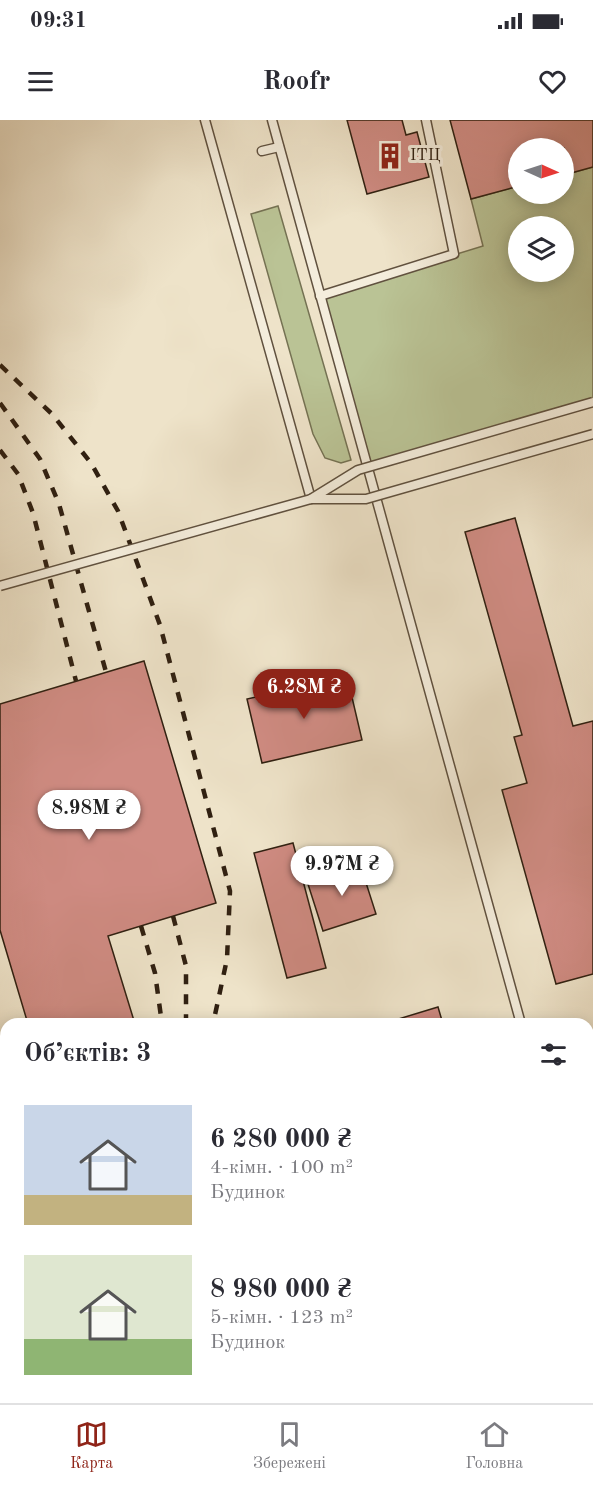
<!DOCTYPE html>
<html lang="uk">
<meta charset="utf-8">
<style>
:root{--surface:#fff;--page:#f2f2f3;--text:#2b2b33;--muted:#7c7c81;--line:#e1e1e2;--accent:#8f2418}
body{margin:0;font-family:"Old Standard TT",serif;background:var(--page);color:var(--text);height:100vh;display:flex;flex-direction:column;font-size:22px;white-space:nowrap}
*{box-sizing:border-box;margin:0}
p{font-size:20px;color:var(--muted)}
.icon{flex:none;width:33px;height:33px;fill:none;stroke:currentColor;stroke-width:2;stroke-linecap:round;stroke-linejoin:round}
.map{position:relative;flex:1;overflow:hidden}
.details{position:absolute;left:0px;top:898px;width:594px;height:386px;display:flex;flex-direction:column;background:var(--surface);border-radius:18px 18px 0 0;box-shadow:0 3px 15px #0003}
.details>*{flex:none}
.needle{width:39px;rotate:93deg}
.buttons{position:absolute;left:508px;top:18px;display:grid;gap:12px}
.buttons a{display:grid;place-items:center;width:66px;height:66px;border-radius:50%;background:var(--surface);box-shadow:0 3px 15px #0003;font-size:30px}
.price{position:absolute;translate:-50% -51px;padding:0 14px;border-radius:21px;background:#fff;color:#222;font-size:20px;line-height:39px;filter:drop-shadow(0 2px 3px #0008)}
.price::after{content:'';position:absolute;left:50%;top:36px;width:18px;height:14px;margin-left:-9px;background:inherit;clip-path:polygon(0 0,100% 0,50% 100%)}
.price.active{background:var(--accent);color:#fff}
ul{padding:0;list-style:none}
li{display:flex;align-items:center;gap:18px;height:150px;padding:0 24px}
li span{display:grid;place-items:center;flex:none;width:168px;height:120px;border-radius:0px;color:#555}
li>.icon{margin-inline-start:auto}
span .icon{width:72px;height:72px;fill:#fffc;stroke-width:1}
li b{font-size:26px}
h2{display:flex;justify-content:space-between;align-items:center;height:72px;padding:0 24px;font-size:26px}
.status{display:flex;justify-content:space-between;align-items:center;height:42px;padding:0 30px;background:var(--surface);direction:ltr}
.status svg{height:16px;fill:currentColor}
header{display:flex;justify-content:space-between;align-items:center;height:78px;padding:0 24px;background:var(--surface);font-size:27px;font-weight:800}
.tab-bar{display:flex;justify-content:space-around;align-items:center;height:84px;border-top:2px solid var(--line);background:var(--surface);font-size:16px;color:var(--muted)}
.tab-bar a{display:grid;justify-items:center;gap:3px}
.tab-bar .active{color:var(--accent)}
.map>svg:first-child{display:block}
.green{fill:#bac395;stroke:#757253;stroke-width:1.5;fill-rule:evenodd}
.building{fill:#cf8b82;stroke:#302011;stroke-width:1.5}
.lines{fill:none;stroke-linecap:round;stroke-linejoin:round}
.service-casing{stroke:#60513f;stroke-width:11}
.service{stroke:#f4eddc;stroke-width:8}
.rail{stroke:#302011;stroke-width:4.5;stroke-dasharray:10 10;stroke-linecap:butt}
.service-bridge-casing{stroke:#60513f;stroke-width:11;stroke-linecap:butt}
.service-bridge{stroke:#f4eddc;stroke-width:8}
.labels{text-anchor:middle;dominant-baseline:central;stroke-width:6;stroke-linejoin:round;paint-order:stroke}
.poi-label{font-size:16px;fill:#302011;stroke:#f4eddc;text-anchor:start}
</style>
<div class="status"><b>09:31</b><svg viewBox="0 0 49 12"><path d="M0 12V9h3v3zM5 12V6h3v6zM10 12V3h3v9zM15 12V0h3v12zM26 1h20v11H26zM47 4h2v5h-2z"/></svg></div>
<header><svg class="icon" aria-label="menu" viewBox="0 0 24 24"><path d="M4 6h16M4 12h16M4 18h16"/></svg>Roofr<svg class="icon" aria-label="heart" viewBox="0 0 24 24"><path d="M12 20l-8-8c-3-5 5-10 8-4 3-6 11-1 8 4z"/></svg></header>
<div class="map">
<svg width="593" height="1283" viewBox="0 0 593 1283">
<rect width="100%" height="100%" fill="#eee3c9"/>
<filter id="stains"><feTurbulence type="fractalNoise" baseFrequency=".00333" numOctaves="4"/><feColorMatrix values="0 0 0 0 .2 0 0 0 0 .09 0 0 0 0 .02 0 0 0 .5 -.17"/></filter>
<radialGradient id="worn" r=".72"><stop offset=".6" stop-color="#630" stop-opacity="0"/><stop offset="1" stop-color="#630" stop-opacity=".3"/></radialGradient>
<g class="green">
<path d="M 593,47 L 593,282 L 368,347 L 320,176 L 483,126 L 471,79 L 519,66 L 519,74 L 564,74 L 564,55 ZM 519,106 L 564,106 L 564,152 L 519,152 Z"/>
<path d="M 278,86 L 351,340 L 341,343 L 325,338 L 313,314 L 251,94 Z"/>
</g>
<g class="building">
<path d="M 347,0 L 402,0 L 406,15 L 417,12 L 429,57 L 367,74 Z"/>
<path d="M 450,0 L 593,0 L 593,47 L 564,55 L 564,28 L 519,28 L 519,66 L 471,79 Z"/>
<path d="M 515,398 L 573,606 L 593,601 L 593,854 L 556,864 L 502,670 L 527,663 L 514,617 L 522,615 L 465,412 Z"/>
<path d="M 144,541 L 216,783 L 108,816 L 135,904 L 28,904 L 0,810 L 0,584 Z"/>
<path d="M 347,556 L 362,620 L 262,643 L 247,579 Z"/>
<path d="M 293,723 L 326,848 L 287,858 L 254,733 Z"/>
<path d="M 360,744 L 376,794 L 323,811 L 307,761 Z"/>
<path d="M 438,887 L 443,904 L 382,904 Z"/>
<path d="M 465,1278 L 509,1278 L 510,1283 L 466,1283 Z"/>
</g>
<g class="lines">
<g class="service-casing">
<g id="service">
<path d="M 205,0 L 311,379"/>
<path d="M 272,0 L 521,904"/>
<path d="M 262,31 L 279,27"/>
<path d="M 320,176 L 454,134 L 426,0"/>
<path d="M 588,952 L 593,951"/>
<path d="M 588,1142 L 593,1159"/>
</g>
</g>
<use href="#service" class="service"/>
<g class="rail">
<path d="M 0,245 L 52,294 L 91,343 L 118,391 L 160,505 L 230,771 L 227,839 L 213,904"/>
<path d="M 0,283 L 40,339 L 59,384 L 106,552"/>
<path d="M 0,330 L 18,354 L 33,393 L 76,561"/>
<path d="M 173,796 L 186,846 L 186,904"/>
<path d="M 141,806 L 155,853 L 162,904"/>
<path d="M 0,935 L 6,949"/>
<path d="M 0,975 L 6,989"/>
<path d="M 0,1051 L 6,1073"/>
<path d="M 84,1278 L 85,1283"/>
<path d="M 108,1278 L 108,1283"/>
<path d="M 121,1278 L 121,1283"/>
<path d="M 158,1278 L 159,1283"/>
<path d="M 135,1283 L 135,1278"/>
</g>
<g class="service-bridge-casing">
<g id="service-bridge">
<path d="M 311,379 L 358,350 L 593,282"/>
<path d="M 0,466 L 311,379 L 366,379 L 593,314"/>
</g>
</g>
<use href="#service-bridge" class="service-bridge"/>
</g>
<defs>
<g id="building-bare" transform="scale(2.07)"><path d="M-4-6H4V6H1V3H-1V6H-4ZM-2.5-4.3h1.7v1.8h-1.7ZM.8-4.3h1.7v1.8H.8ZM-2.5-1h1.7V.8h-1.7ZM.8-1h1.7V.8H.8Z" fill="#8f2418" stroke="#f4eddc" stroke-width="2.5" paint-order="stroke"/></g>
</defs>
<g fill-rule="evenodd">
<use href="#building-bare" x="390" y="36"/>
</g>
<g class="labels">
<g class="poi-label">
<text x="410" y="36">ІТЦ</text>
</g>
</g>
<rect width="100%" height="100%" filter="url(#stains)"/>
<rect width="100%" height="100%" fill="url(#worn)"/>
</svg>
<div class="buttons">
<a><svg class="needle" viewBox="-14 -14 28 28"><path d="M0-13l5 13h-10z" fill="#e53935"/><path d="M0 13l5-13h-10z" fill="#7c7c81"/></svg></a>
<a><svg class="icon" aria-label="layers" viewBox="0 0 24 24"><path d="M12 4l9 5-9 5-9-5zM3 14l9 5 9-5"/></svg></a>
</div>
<b class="price active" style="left:304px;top:600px">6.28M ₴</b>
<b class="price" style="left:89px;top:721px">8.98M ₴</b>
<b class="price" style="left:342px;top:777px">9.97M ₴</b>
<section class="details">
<h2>Об’єктів: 3<svg class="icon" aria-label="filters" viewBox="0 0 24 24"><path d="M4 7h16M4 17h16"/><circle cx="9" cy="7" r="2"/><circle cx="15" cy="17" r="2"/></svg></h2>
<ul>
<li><span style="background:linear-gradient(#c9d6e8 75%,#c2b280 0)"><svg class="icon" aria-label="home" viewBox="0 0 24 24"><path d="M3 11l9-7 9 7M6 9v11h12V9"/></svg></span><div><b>6 280 000 ₴</b><p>4-кімн. · 100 m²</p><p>Будинок</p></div></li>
<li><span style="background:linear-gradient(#dfe7d0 70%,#8fb573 0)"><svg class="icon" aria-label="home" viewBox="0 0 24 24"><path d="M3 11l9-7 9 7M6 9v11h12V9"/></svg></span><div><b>8 980 000 ₴</b><p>5-кімн. · 123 m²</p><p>Будинок</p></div></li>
</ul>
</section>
</div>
<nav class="tab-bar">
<a class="active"><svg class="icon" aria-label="map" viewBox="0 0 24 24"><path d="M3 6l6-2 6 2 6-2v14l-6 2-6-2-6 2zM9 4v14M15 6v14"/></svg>Карта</a>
<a><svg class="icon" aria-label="saved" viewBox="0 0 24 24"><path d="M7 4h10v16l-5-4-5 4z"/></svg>Збережені</a>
<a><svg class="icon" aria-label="home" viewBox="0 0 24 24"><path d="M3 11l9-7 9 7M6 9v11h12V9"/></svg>Головна</a>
</nav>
